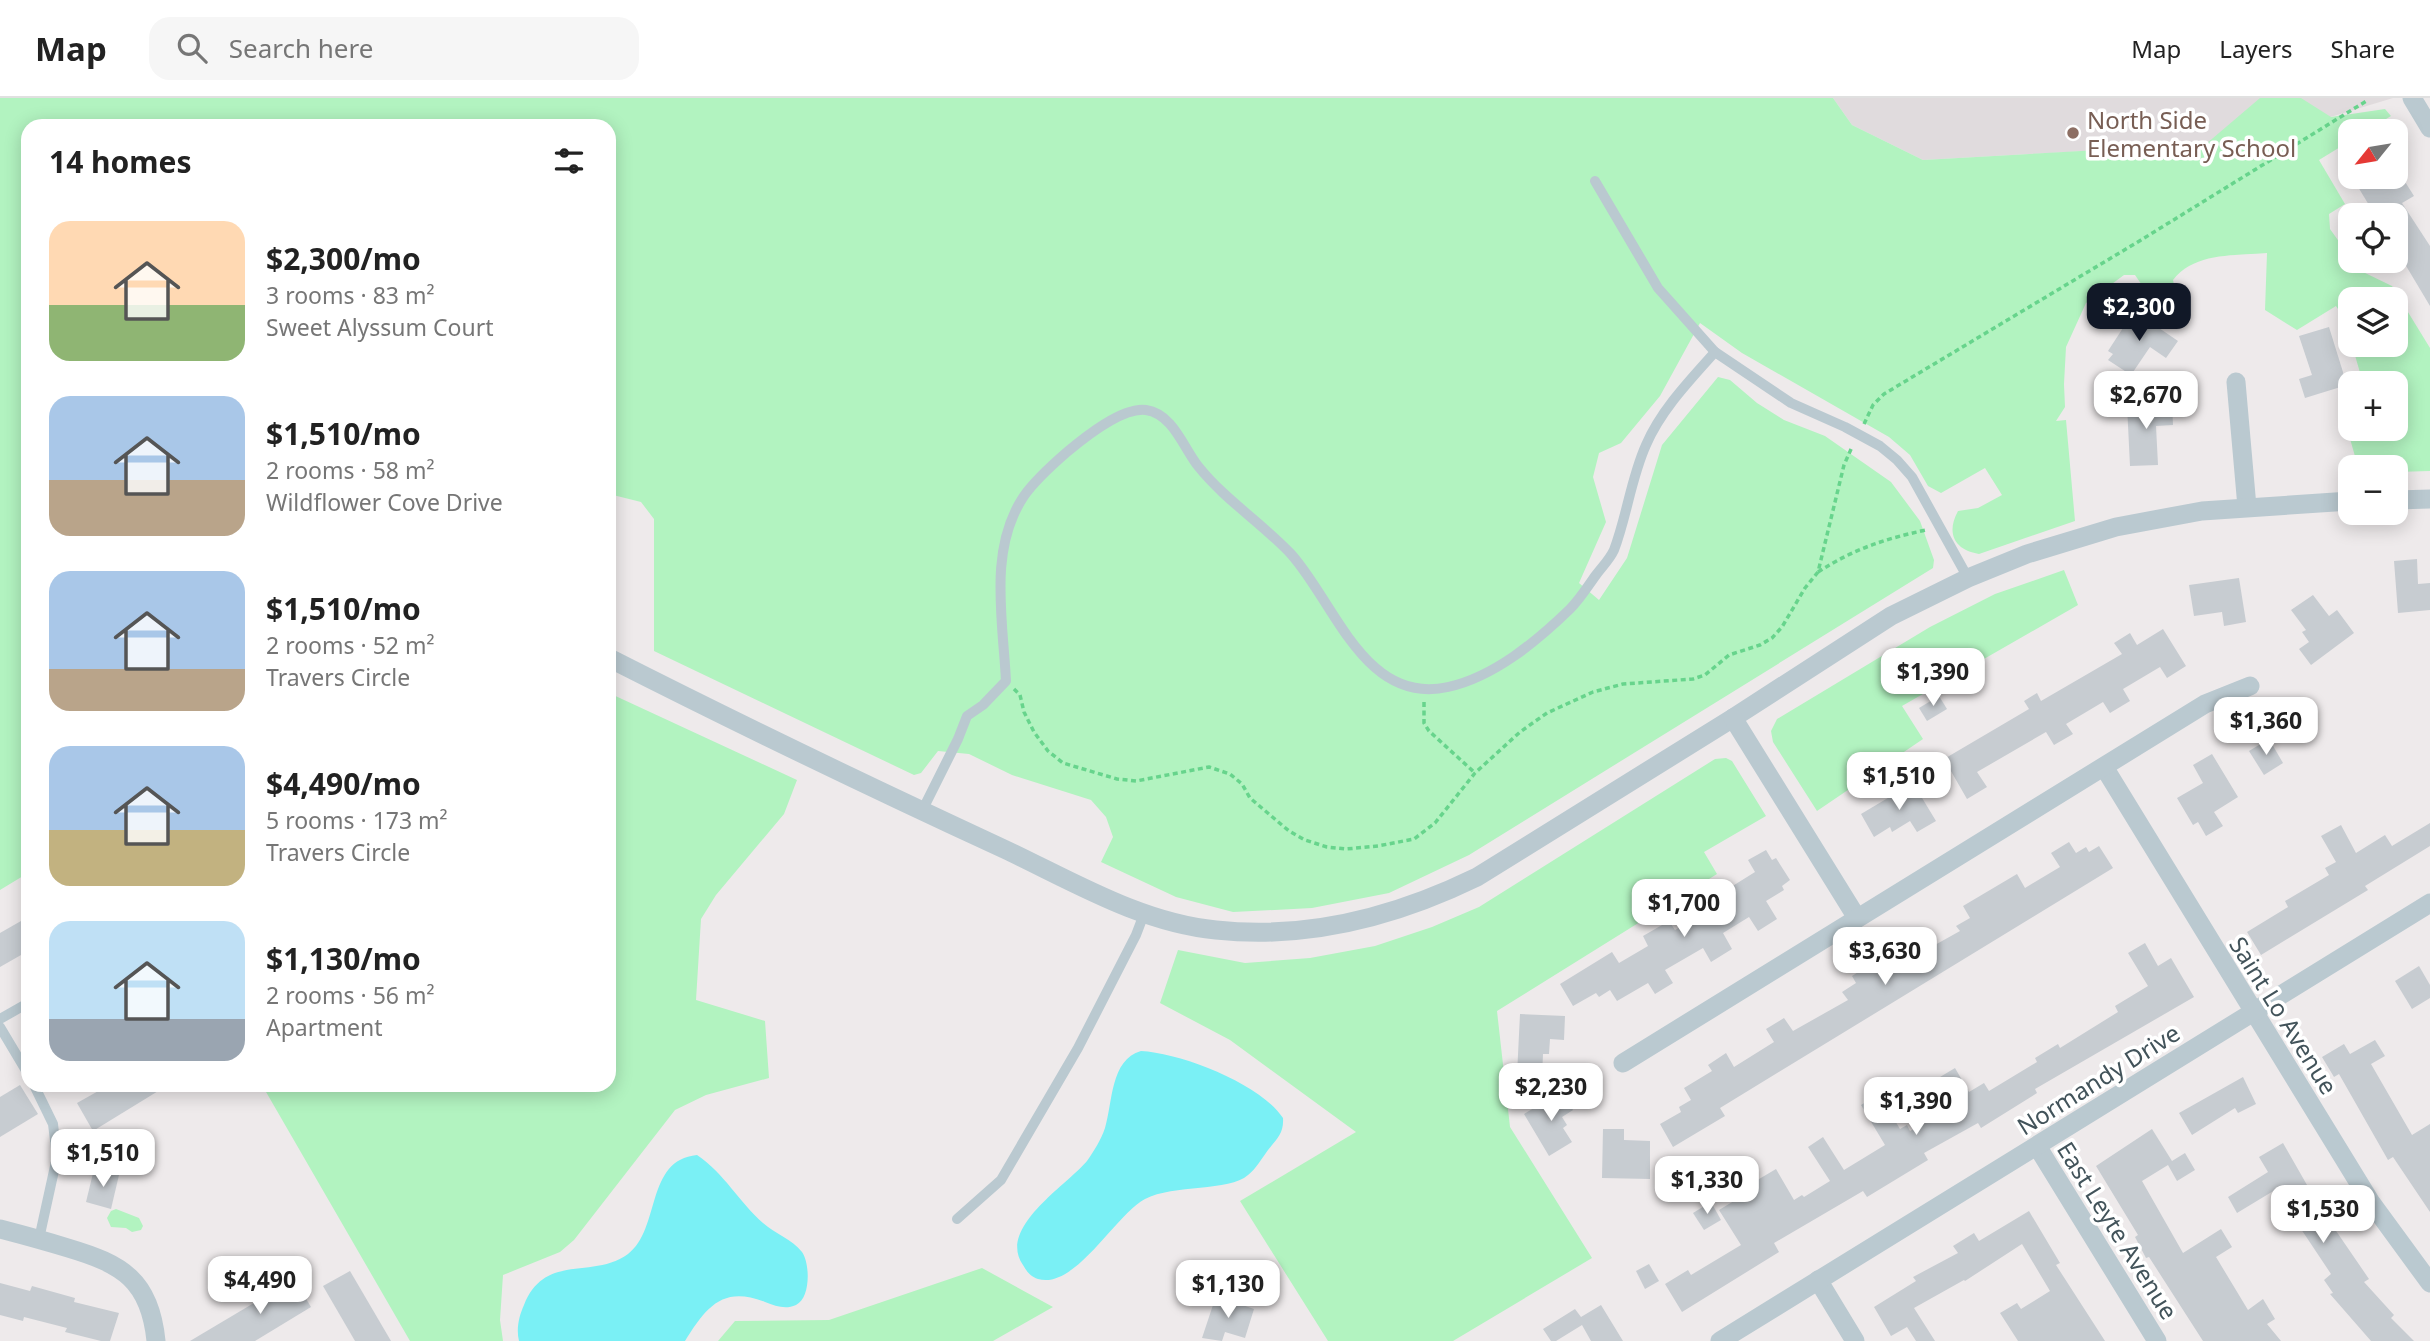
<!DOCTYPE html>
<meta charset="utf-8">
<style>
:root{--surface:#fff;--page:#f6f6f6;--text:#222;--muted:#767676;--line:#e0e0e0;--accent:#111827}
body{margin:0;font-family:"Noto Sans",sans-serif;background:var(--page);color:var(--text);height:100vh;display:flex;flex-direction:column;font-size:26px;white-space:nowrap}
*{box-sizing:border-box;margin:0}
p{font-size:23px;color:var(--muted)}
.icon{flex:none;width:38px;height:38px;fill:none;stroke:currentColor;stroke-width:2;stroke-linecap:round;stroke-linejoin:round}
.map{position:relative;flex:1;overflow:hidden}
.side{position:absolute;left:21px;top:21px;width:595px;height:973px;display:flex;flex-direction:column;background:var(--surface);border-radius:21px;box-shadow:0 4px 18px #0003}
.side>*{flex:none}
.needle{width:46px;rotate:240deg}
.tools{position:absolute;left:2338px;top:21px;display:grid;gap:14px}
.tools a{display:grid;place-items:center;width:70px;height:70px;border-radius:14px;background:var(--surface);box-shadow:0 4px 18px #0003;font-size:35px}
.price{position:absolute;translate:-50% -60px;padding:0 16px;border-radius:14px;background:#fff;color:#222;font-size:23px;line-height:46px;filter:drop-shadow(0 2px 4px #0008)}
.price::after{content:'';position:absolute;left:50%;top:42px;width:21px;height:16px;margin-left:-10px;background:inherit;clip-path:polygon(0 0,100% 0,50% 100%)}
.price.current{background:var(--accent);color:#fff}
ul{padding:0;list-style:none}
li{display:flex;align-items:center;gap:21px;height:175px;padding:0 28px}
li span{display:grid;place-items:center;flex:none;width:196px;height:140px;border-radius:21px;color:#555}
li>.icon{margin-inline-start:auto}
span .icon{width:84px;height:84px;fill:#fffc;stroke-width:1}
li b{font-size:30px}
h2{display:flex;justify-content:space-between;align-items:center;height:84px;padding:0 28px;font-size:30px}
header{display:flex;align-items:center;gap:42px;box-sizing:border-box;height:98px;padding:0 35px;background:var(--surface);border-bottom:2px solid var(--line)}
header strong{font-size:33px}
nav{display:flex;gap:38px;margin-inline-start:auto;font-size:24px}
.search{width:490px;height:63px;background:var(--page);display:flex;align-items:center;gap:18px;box-sizing:border-box;padding:0 24px;border-radius:21px;color:var(--muted);font-size:26px}
.map>svg:first-child{display:block}
.education{fill:#e0dbdd}
.green{fill:#b2f3c0}
.water{fill:#7af0f5}
.building{fill:#c7ccd1}
.lines{fill:none;stroke-linecap:round;stroke-linejoin:round}
.path{stroke:#67d48c;stroke-width:3.5;stroke-dasharray:5 3.5;stroke-linecap:butt}
.lane{stroke:#bac9d0;stroke-width:10}
.street{stroke:#bac9d0;stroke-width:19}
.education-dot{fill:#8d6e63;stroke:#fff;stroke-width:2.5}
.labels{text-anchor:middle;dominant-baseline:central;stroke-width:7;stroke-linejoin:round;paint-order:stroke}
.education-label{font-size:24px;fill:#785e54;stroke:#fff;text-anchor:start}
.street-label{font-size:24px;fill:#42535a;stroke:#fff}
</style>
<header>
<strong>Map</strong>
<div class="search"><svg class="icon" aria-label="search" viewBox="0 0 24 24"><circle cx="10" cy="10" r="6"/><path d="M15 15l6 6"/></svg>Search here</div>
<nav><a>Map</a><a>Layers</a><a>Share</a></nav>
</header>
<div class="map">
<svg width="2430" height="1243" viewBox="0 0 2430 1243">
<rect width="100%" height="100%" fill="#eeeaeb"/>
<path class="education" d="M 1833,0 L 2393,0 L 2248,44 L 1923,62 L 1852,27 Z"/>
<g class="green">
<path d="M 0,0 L 1833,0 L 1852,27 L 1923,62 L 2206,46 L 2260,0 L 2301,0 L 2331,19 L 2385,11 L 2391,18 L 2366,33 L 2350,33 L 2350,43 L 2319,62 L 2345,106 L 2329,116 L 2330,131 L 2350,159 L 2350,163 L 2353,163 L 2361,173 L 2392,188 L 2430,250 L 2430,373 L 2396,374 L 2396,369 L 2358,369 L 2340,305 L 2350,296 L 2350,331 L 2396,331 L 2396,285 L 2363,285 L 2352,247 L 2396,247 L 2396,201 L 2350,201 L 2350,241 L 2344,220 L 2336,208 L 2297,232 L 2265,212 L 2267,155 C 2234,158 2195,154 2173,182 L 2177,201 L 2173,212 L 2159,212 L 2135,177 L 2124,177 L 2086,205 L 2066,249 L 2064,286 L 2065,309 L 2056,323 L 2066,322 L 2075,423 L 1979,456 C 1954,452 1946,435 1958,413 L 1978,410 L 2002,397 L 1985,370 L 1941,395 L 1928,388 L 1910,357 L 1889,339 L 1742,255 L 1700,225 L 1660,298 L 1621,345 L 1599,355 L 1593,379 L 1606,424 L 1579,485 L 1599,502 L 1627,460 L 1662,347 L 1718,279 L 1730,282 L 1757,305 L 1784,322 L 1825,338 L 1891,384 L 1920,423 L 1934,462 L 1933,470 L 1469,757 L 1389,795 L 1312,810 L 1233,814 L 1176,799 L 1101,764 L 1113,739 L 1106,719 L 1091,702 L 1012,677 L 969,656 L 938,653 L 921,675 L 914,677 L 654,553 L 654,421 L 641,404 L 609,396 L 609,28 L 28,28 L 28,775 L 0,792 Z"/>
<path d="M 2064,472 L 2078,507 L 1902,608 L 1923,641 L 1817,713 L 1773,644 L 1771,633 L 1777,621 L 1930,529 L 1995,496 Z"/>
<path d="M 609,595 L 797,682 L 784,716 L 716,797 L 701,821 L 696,902 L 765,923 L 769,980 L 706,997 L 675,1012 L 574,1142 L 560,1154 L 503,1177 L 500,1222 L 503,1243 L 410,1243 L 262,987 L 609,987 Z"/>
<path d="M 1726,660 L 1732,663 L 1766,718 L 1704,754 L 1717,776 L 1497,913 L 1510,1029 L 1592,1160 L 1453,1243 L 1328,1243 L 1240,1103 L 1356,1034 L 1230,942 L 1160,905 L 1178,852 L 1245,865 L 1310,860 L 1375,848 L 1432,829 L 1479,809 L 1715,661 Z"/>
<path d="M 116,1111 L 139,1120 L 143,1128 L 141,1132 L 132,1134 L 126,1130 L 111,1129 L 107,1120 L 111,1113 Z"/>
<path d="M 982,1170 L 1053,1209 L 993,1243 L 718,1243 L 735,1223 L 829,1222 Z"/>
</g>
<g class="water">
<path d="M 1141,953 C 1181,955 1261,986 1283,1020 C 1284,1035 1277,1041 1268,1052 C 1262,1060 1256,1071 1248,1077 C 1229,1094 1174,1086 1145,1101 C 1115,1117 1075,1192 1038,1181 C 1030,1178 1027,1174 1023,1167 C 997,1130 1066,1088 1087,1063 C 1094,1053 1101,1042 1105,1030 C 1113,1004 1110,962 1141,953 Z"/>
<path d="M 697,1057 C 724,1075 739,1104 763,1125 C 775,1136 792,1141 802,1154 C 810,1165 811,1200 796,1207 C 785,1212 776,1208 765,1204 C 723,1187 706,1209 685,1243 L 519,1243 C 516,1231 519,1218 524,1207 C 545,1154 593,1182 628,1156 C 661,1131 645,1062 697,1057 Z"/>
</g>
<g class="building">
<path d="M 2352,79 L 2402,79 L 2414,98 L 2402,105 L 2430,148 L 2430,208 L 2396,151 L 2396,117 L 2375,117 Z"/>
<path d="M 2134,213 L 2178,243 L 2166,260 L 2150,249 L 2131,277 L 2108,262 L 2113,256 L 2108,253 Z"/>
<path d="M 2329,229 L 2347,287 L 2305,300 L 2299,281 L 2312,277 L 2299,238 Z"/>
<path d="M 2172,305 L 2173,327 L 2156,328 L 2158,367 L 2130,368 L 2127,307 Z"/>
<path d="M 2417,461 L 2418,486 L 2430,485 L 2430,512 L 2398,515 L 2394,463 Z"/>
<path d="M 2239,480 L 2246,524 L 2224,528 L 2222,514 L 2194,518 L 2189,487 Z"/>
<path d="M 2313,497 L 2329,518 L 2337,512 L 2354,535 L 2311,567 L 2299,551 L 2309,544 L 2302,534 L 2306,532 L 2291,512 Z"/>
<path d="M 2163,531 L 2186,568 L 2167,580 L 2160,569 L 2123,591 L 2130,603 L 2110,615 L 2103,604 L 2066,626 L 2073,636 L 2054,647 L 2046,634 L 1977,674 L 1987,689 L 1967,701 L 1944,661 L 2029,611 L 2024,603 L 2037,595 L 2041,603 L 2122,556 L 2114,545 L 2130,535 L 2137,547 Z"/>
<path d="M 1939,598 L 1947,611 L 1927,623 L 1919,610 Z"/>
<path d="M 2269,641 L 2283,665 L 2264,677 L 2249,653 Z"/>
<path d="M 2212,656 L 2238,699 L 2214,714 L 2223,728 L 2206,738 L 2198,724 L 2193,727 L 2177,700 L 2203,685 L 2193,667 Z"/>
<path d="M 1913,685 L 1936,723 L 1917,734 L 1910,723 L 1892,734 L 1890,729 L 1874,739 L 1861,716 Z"/>
<path d="M 2430,725 L 2430,748 L 2365,788 L 2368,792 L 2261,857 L 2247,834 L 2288,809 L 2285,803 L 2329,777 L 2325,770 L 2336,764 L 2321,738 L 2341,727 L 2356,755 L 2385,737 L 2392,748 Z"/>
<path d="M 2069,744 L 2076,755 L 2086,749 L 2089,754 L 2099,748 L 2113,770 L 1720,1010 L 1725,1018 L 1673,1049 L 1660,1026 L 1681,1014 L 1679,1009 L 1691,1002 L 1684,990 L 1712,973 L 1708,967 L 1726,955 L 1734,969 L 1774,944 L 1766,931 L 1784,920 L 1793,933 L 1848,902 L 1842,894 L 1856,885 L 1852,878 L 1899,848 L 1908,862 L 1960,833 L 1956,828 L 1970,820 L 1963,808 L 2017,776 L 2025,790 L 2060,769 L 2051,755 Z"/>
<path d="M 1766,752 L 1772,762 L 1776,760 L 1790,782 L 1782,788 L 1784,792 L 1766,803 L 1777,821 L 1758,833 L 1749,819 L 1723,835 L 1732,851 L 1711,864 L 1703,850 L 1665,872 L 1673,885 L 1655,896 L 1648,885 L 1617,903 L 1610,892 L 1599,899 L 1596,895 L 1573,908 L 1560,886 L 1612,854 L 1619,865 L 1648,848 L 1643,838 L 1669,823 L 1675,832 L 1735,796 L 1731,789 L 1755,774 L 1748,762 Z"/>
<path d="M 28,819 L 28,853 L 0,869 L 0,835 Z"/>
<path d="M 2145,845 L 2158,868 L 2171,860 L 2194,899 L 2035,991 L 2037,995 L 1981,1030 L 1978,1025 L 1924,1055 L 1928,1062 L 1867,1099 L 1863,1093 L 1774,1145 L 1779,1154 L 1682,1214 L 1665,1186 L 1688,1172 L 1691,1177 L 1741,1147 L 1719,1112 L 1757,1089 L 1754,1084 L 1776,1071 L 1794,1102 L 1802,1097 L 1804,1099 L 1830,1083 L 1808,1049 L 1823,1039 L 1844,1072 L 1885,1047 L 1861,1007 L 1879,996 L 1900,1031 L 1907,1027 L 1910,1033 L 1935,1020 L 1921,994 L 1942,982 L 1940,979 L 1955,970 L 1969,994 L 1984,985 L 1989,993 L 2037,964 L 2035,960 L 2058,946 L 2060,950 L 2118,914 L 2115,908 L 2148,888 L 2128,855 Z"/>
<path d="M 2419,868 L 2430,887 L 2430,900 L 2412,911 L 2395,883 Z"/>
<path d="M 1520,916 L 1565,918 L 1564,942 L 1550,941 L 1549,956 L 1543,956 L 1542,978 L 1517,977 Z"/>
<path d="M 2375,942 L 2385,958 L 2371,966 L 2412,1037 L 2430,1026 L 2430,1114 L 2393,1059 L 2388,1062 L 2339,976 L 2334,979 L 2322,959 L 2344,946 L 2350,956 Z"/>
<path d="M 2243,979 L 2256,1006 L 2238,1015 L 2235,1010 L 2192,1037 L 2179,1015 Z"/>
<path d="M 20,987 L 38,1016 L 0,1039 L 0,999 Z"/>
<path d="M 109,987 L 168,987 L 93,1033 L 77,1005 Z"/>
<path d="M 1562,993 L 1573,1012 L 1562,1019 L 1567,1027 L 1563,1030 L 1572,1044 L 1549,1058 L 1524,1016 Z"/>
<path d="M 1603,1031 L 1624,1031 L 1624,1042 L 1650,1043 L 1650,1081 L 1602,1080 Z"/>
<path d="M 2152,1031 L 2172,1063 L 2185,1055 L 2195,1072 L 2177,1083 L 2168,1067 L 2142,1083 L 2183,1155 L 2221,1131 L 2232,1149 L 2216,1159 L 2248,1212 L 2263,1201 L 2275,1221 L 2267,1226 L 2281,1243 L 2203,1243 L 2149,1159 L 2146,1160 L 2135,1139 L 2138,1137 L 2096,1068 Z"/>
<path d="M 2283,1045 L 2319,1108 L 2369,1181 L 2364,1184 L 2394,1217 L 2391,1220 L 2414,1243 L 2371,1243 L 2330,1196 L 2333,1195 L 2324,1182 L 2331,1176 L 2275,1092 L 2237,1115 L 2228,1099 L 2268,1074 L 2259,1059 Z"/>
<path d="M 94,1071 L 119,1077 L 111,1111 L 86,1104 Z"/>
<path d="M 1711,1104 L 1721,1122 L 1704,1132 L 1693,1115 Z"/>
<path d="M 2029,1113 L 2060,1165 L 2056,1167 L 2105,1243 L 2018,1243 L 2000,1215 L 2017,1205 L 2021,1211 L 2050,1193 L 2022,1146 L 1965,1183 L 1964,1182 L 1914,1210 L 1935,1243 L 1916,1243 L 1907,1229 L 1891,1238 L 1874,1209 L 1916,1183 L 1913,1179 L 1958,1155 L 1953,1148 L 1974,1135 L 1979,1143 Z"/>
<path d="M 1649,1166 L 1659,1183 L 1645,1191 L 1636,1173 Z"/>
<path d="M 350,1173 L 391,1243 L 355,1243 L 323,1188 Z"/>
<path d="M 294,1181 L 311,1209 L 255,1243 L 190,1243 Z"/>
<path d="M 0,1185 L 30,1193 L 32,1188 L 75,1200 L 74,1204 L 119,1215 L 110,1243 L 101,1243 L 65,1234 L 67,1230 L 24,1219 L 23,1223 L 0,1217 Z"/>
<path d="M 1216,1198 L 1254,1211 L 1245,1240 L 1225,1234 L 1222,1243 L 1202,1240 Z"/>
<path d="M 1601,1207 L 1623,1243 L 1591,1243 L 1582,1227 L 1556,1243 L 1551,1243 L 1543,1231 L 1575,1211 L 1581,1219 Z"/>
</g>
<g class="lines">
<g class="path">
<path d="M 1864,326 L 1873,307 L 1884,296 L 2141,142 L 2368,2"/>
<path d="M 1818,474 C 1854,451 1884,441 1926,432"/>
<path d="M 1014,591 L 1020,597 L 1024,614 L 1034,634 L 1048,653 L 1063,665 L 1117,681 L 1136,683 L 1209,669 L 1230,676 L 1242,686 L 1250,700 L 1289,733 L 1305,742 L 1327,749 L 1346,751 L 1378,748 L 1414,741 L 1435,725 L 1475,675 L 1520,634 L 1547,615 L 1593,594 L 1623,586 L 1693,581 L 1705,577 L 1729,557 L 1760,547 L 1772,540 L 1782,529 L 1805,490 L 1818,474 L 1844,367 L 1852,349"/>
<path d="M 1424,604 L 1424,625 L 1429,633 L 1475,675"/>
</g>
<g class="lane">
<path d="M 1595,83 L 1658,190 L 1715,254"/>
<path d="M 922,713 L 958,641 L 967,618 L 983,607 L 1006,583 C 1003,522 988,451 1024,398 C 1035,382 1052,367 1067,354 C 1085,339 1122,309 1146,312 C 1173,316 1183,349 1198,368 C 1225,402 1262,425 1291,456 C 1335,505 1365,608 1448,589 C 1494,579 1537,543 1570,511 C 1580,501 1588,488 1596,477 C 1602,469 1610,461 1614,452 C 1627,418 1631,380 1646,347 C 1661,312 1690,282 1715,254 L 1791,305 L 1845,329 L 1880,348 L 1897,362 L 1912,379 L 1968,480"/>
<path d="M 0,921 L 28,905"/>
<path d="M 0,929 L 28,976"/>
<path d="M 34,987 L 53,1026 L 57,1059 L 39,1141"/>
<path d="M 957,1121 L 1001,1082 L 1078,950 L 1136,837 L 1144,816"/>
</g>
<g class="street">
<path d="M 2412,0 L 2430,30"/>
<path d="M 2236,284 L 2247,409"/>
<path d="M 2396,402 L 2430,401"/>
<path d="M 609,560 C 739,626 872,690 1004,751 C 1072,783 1141,825 1216,832 C 1308,842 1395,819 1477,779 L 1733,620 L 1891,518 L 1968,480 L 2027,456 L 2116,429 L 2202,413 L 2350,403"/>
<path d="M 1733,620 L 1857,820"/>
<path d="M 2104,669 L 2370,1103 L 2430,1185"/>
<path d="M 1623,965 L 2205,606 L 2250,588"/>
<path d="M 2037,1048 L 2157,1243"/>
<path d="M 0,1131 C 23,1137 45,1143 68,1150 C 122,1166 150,1182 156,1243"/>
<path d="M 1818,1182 L 1855,1243"/>
<path d="M 1720,1243 L 2430,805"/>
</g>
</g>
<circle class="education-dot" cx="2073" cy="35" r="7"/>
<g class="labels">
<g class="education-label">
<text x="2087" y="21">North Side<tspan x="2087" dy="28">Elementary School</tspan></text>
</g>
<g class="street-label">
<text transform="translate(2284 917) rotate(58)">Saint Lo Avenue</text>
<text transform="translate(2098 981) rotate(-32)">Normandy Drive</text>
<text transform="translate(2118 1132) rotate(58)">East Leyte Avenue</text>
</g>
</g>
</svg>
<div class="tools">
<a><svg class="needle" viewBox="-14 -14 28 28"><path d="M0-13l5 13h-10z" fill="#e53935"/><path d="M0 13l5-13h-10z" fill="#767676"/></svg></a>
<a><svg class="icon" aria-label="locate" viewBox="0 0 24 24"><circle cx="12" cy="12" r="6"/><path d="M12 2v4M12 18v4M2 12h4M18 12h4"/></svg></a>
<a><svg class="icon" aria-label="layers" viewBox="0 0 24 24"><path d="M12 4l9 5-9 5-9-5zM3 14l9 5 9-5"/></svg></a>
<a>+</a>
<a>−</a>
</div>
<b class="price current" style="left:2139px;top:245px">$2,300</b>
<b class="price" style="left:2146px;top:333px">$2,670</b>
<b class="price" style="left:1933px;top:610px">$1,390</b>
<b class="price" style="left:2266px;top:659px">$1,360</b>
<b class="price" style="left:1899px;top:714px">$1,510</b>
<b class="price" style="left:1684px;top:841px">$1,700</b>
<b class="price" style="left:1885px;top:889px">$3,630</b>
<b class="price" style="left:1551px;top:1025px">$2,230</b>
<b class="price" style="left:1916px;top:1039px">$1,390</b>
<b class="price" style="left:103px;top:1091px">$1,510</b>
<b class="price" style="left:1707px;top:1118px">$1,330</b>
<b class="price" style="left:2323px;top:1147px">$1,530</b>
<b class="price" style="left:260px;top:1218px">$4,490</b>
<b class="price" style="left:1228px;top:1222px">$1,130</b>
<section class="side">
<h2>14 homes<svg class="icon" aria-label="filters" viewBox="0 0 24 24"><path d="M4 7h16M4 17h16"/><circle cx="9" cy="7" r="2"/><circle cx="15" cy="17" r="2"/></svg></h2>
<ul>
<li><span style="background:linear-gradient(#ffd9b3 60%,#8fb573 0)"><svg class="icon" aria-label="home" viewBox="0 0 24 24"><path d="M3 11l9-7 9 7M6 9v11h12V9"/></svg></span><div><b>$2,300/mo</b><p>3 rooms · 83 m²</p><p>Sweet Alyssum Court</p></div></li>
<li><span style="background:linear-gradient(#a9c7e8 60%,#b9a48a 0)"><svg class="icon" aria-label="home" viewBox="0 0 24 24"><path d="M3 11l9-7 9 7M6 9v11h12V9"/></svg></span><div><b>$1,510/mo</b><p>2 rooms · 58 m²</p><p>Wildflower Cove Drive</p></div></li>
<li><span style="background:linear-gradient(#a9c7e8 70%,#b9a48a 0)"><svg class="icon" aria-label="home" viewBox="0 0 24 24"><path d="M3 11l9-7 9 7M6 9v11h12V9"/></svg></span><div><b>$1,510/mo</b><p>2 rooms · 52 m²</p><p>Travers Circle</p></div></li>
<li><span style="background:linear-gradient(#a9c7e8 60%,#c2b280 0)"><svg class="icon" aria-label="home" viewBox="0 0 24 24"><path d="M3 11l9-7 9 7M6 9v11h12V9"/></svg></span><div><b>$4,490/mo</b><p>5 rooms · 173 m²</p><p>Travers Circle</p></div></li>
<li><span style="background:linear-gradient(#bfe0f5 70%,#9aa5b1 0)"><svg class="icon" aria-label="home" viewBox="0 0 24 24"><path d="M3 11l9-7 9 7M6 9v11h12V9"/></svg></span><div><b>$1,130/mo</b><p>2 rooms · 56 m²</p><p>Apartment</p></div></li>
</ul>
</section>
</div>
